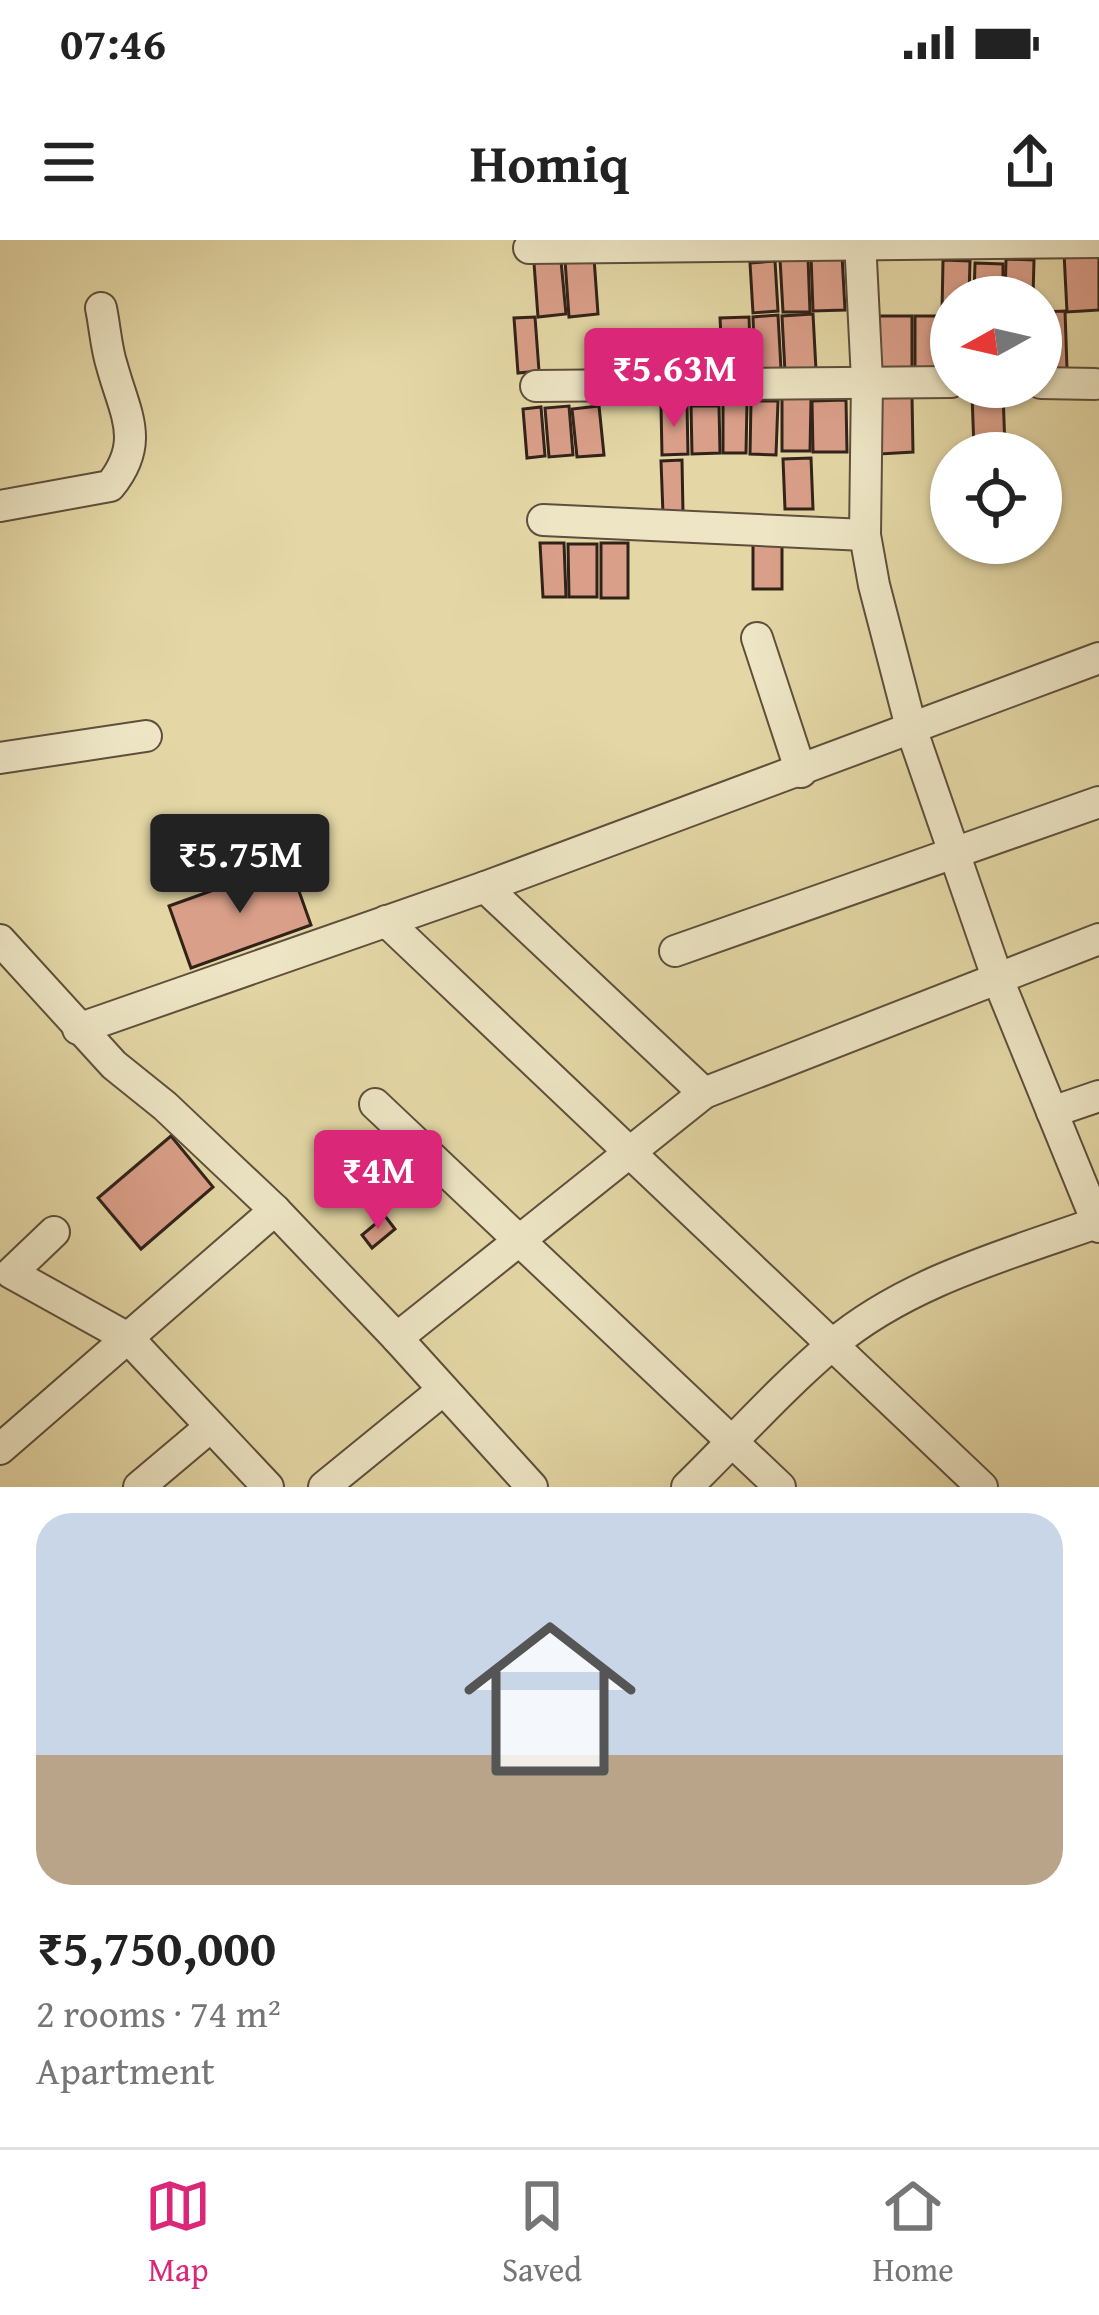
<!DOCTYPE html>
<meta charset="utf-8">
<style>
:root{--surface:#fff;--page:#f6f6f6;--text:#222;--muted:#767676;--line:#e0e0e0;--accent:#db2777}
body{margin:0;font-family:"Gentium Book Plus",serif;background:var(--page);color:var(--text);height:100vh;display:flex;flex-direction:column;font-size:45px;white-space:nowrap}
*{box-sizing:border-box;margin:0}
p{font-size:39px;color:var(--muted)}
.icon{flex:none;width:66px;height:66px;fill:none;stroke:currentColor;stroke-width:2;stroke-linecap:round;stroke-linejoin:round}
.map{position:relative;height:1247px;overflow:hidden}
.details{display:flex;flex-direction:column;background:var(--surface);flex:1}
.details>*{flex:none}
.needle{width:78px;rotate:262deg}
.tools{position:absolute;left:930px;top:36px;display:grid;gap:24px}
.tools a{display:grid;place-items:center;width:132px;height:132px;border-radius:50%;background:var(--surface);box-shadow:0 3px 9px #0004;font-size:60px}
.price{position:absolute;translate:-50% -102px;padding:0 27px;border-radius:12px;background:var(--accent);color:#fff;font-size:39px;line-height:78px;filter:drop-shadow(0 3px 6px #0008)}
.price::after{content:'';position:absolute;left:50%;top:72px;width:36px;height:27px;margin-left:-18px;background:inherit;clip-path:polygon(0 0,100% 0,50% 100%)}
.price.current{background:#222;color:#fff}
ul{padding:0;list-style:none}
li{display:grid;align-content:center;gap:24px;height:636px;padding:0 36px}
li+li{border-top:3px solid var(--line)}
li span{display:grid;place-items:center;height:372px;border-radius:36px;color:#555}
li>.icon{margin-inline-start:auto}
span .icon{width:216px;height:216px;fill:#fffc;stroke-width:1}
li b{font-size:51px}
.status{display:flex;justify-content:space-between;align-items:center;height:84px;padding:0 60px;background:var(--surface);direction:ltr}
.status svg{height:33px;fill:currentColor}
header{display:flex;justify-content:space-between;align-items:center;height:156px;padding:0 36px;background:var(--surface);font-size:54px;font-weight:700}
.tabs{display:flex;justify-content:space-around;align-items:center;height:168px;border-top:3px solid var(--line);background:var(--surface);font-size:33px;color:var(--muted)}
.tabs a{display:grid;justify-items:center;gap:6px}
.tabs .current{color:var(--accent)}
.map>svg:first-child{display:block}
.building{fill:#da9f89;stroke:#312219;stroke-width:3}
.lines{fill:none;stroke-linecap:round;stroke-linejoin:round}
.minor-casing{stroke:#5e4f3c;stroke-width:34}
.minor{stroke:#ede5c4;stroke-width:30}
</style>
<div class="status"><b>07:46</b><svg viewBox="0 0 49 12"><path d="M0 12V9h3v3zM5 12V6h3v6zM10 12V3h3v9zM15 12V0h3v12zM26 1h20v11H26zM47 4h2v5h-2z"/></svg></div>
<header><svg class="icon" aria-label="menu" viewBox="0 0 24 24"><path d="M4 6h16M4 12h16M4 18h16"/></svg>Homiq<svg class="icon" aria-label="share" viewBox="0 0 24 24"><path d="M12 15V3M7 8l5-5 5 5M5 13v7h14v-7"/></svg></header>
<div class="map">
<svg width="1099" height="1247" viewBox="0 0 1099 1247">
<rect width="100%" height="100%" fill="#e4d7a5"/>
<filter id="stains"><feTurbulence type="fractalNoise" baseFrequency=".00167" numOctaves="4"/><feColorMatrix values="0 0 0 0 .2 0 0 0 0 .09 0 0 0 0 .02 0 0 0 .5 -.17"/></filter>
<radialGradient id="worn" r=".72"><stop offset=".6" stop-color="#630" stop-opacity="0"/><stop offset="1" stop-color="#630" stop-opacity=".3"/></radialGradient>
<g class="building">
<path d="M 1099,11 L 1099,70 L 1067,72 L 1064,13 Z"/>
<path d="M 842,15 L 845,70 L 813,71 L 811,16 Z"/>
<path d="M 594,18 L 598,74 L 569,77 L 565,20 Z"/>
<path d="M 808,18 L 810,72 L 783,72 L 780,19 Z"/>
<path d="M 1006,19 L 1034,20 L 1033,57 L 1005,57 Z"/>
<path d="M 943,20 L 970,21 L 969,57 L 951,57 L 951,73 L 942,73 Z"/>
<path d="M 561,21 L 566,74 L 538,77 L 534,23 Z"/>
<path d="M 775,21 L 778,71 L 753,73 L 750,23 Z"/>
<path d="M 975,23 L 1003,24 L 1003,57 L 974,57 Z"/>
<path d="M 1065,71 L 1067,129 L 1041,129 L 1041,72 Z"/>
<path d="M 813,74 L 816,130 L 785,132 L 782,76 Z"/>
<path d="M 778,75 L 781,129 L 755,130 L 753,77 Z"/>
<path d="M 879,76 L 912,76 L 912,131 L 879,132 Z"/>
<rect x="915" y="76" width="24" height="52"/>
<path d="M 535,77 L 539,131 L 518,133 L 514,78 Z"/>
<path d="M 749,77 L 751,133 L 723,134 L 720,78 Z"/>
<path d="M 1003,153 L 1005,208 L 974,209 L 972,154 Z"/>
<path d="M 912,156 L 913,212 L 880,214 L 878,157 Z"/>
<path d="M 782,158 L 811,158 L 810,211 L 782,211 Z"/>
<path d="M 846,160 L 847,212 L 813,212 L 812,161 Z"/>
<path d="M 751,161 L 778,161 L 776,215 L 750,214 Z"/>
<path d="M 723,163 L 747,163 L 746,213 L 723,213 Z"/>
<path d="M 687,164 L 688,214 L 662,215 L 661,165 Z"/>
<path d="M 569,166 L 573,215 L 549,217 L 545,168 Z"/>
<path d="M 599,166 L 604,215 L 577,217 L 572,169 Z"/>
<path d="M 691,166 L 719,166 L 720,213 L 692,214 Z"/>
<path d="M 541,167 L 545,216 L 527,218 L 523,169 Z"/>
<path d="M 811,218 L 813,269 L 785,269 L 783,219 Z"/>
<path d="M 682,220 L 683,273 L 663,274 L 661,221 Z"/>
<rect x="753" y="298" width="29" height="51"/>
<path d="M 540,303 L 564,303 L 566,357 L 543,357 Z"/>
<rect x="601" y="303" width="27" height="55"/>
<path d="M 568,304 L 597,304 L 597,357 L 569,357 Z"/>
<path d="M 289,623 L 311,685 L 191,728 L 169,666 Z"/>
<path d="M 171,896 L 213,947 L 141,1009 L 98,958 Z"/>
<path d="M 385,976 L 395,989 L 372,1008 L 362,995 Z"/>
</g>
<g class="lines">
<g class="minor-casing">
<g id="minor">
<path d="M 860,0 L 867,140 L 865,295 L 874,345 L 912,491 L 997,737 L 1099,987"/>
<path d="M 529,8 L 1099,2"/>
<path d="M 1041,143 L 1095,144"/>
<path d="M 536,146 L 951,142"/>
<path d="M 0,266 L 110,246 C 146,202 125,174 112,126 C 106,108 105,87 101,68"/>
<path d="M 543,280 L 865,295"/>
<path d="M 757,398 L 801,532"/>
<path d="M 0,518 L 146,496"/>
<path d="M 485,647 L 704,853"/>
<path d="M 386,681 L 982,1247"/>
<path d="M 0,700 L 114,825 L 165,866 L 275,970 L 397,1098 L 532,1247"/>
<path d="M 675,711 L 1099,562"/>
<path d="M 78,789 L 485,647 L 1099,418"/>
<path d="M 375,864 L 780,1247"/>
<path d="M 1052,872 L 1099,856"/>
<path d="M 54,992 L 11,1033 L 128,1098 L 268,1247"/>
<path d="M 397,1098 L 704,853 L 1099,699"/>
<path d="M 0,1209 L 275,970"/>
<path d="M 139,1247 L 209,1188"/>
<path d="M 324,1247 L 443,1150"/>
<path d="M 687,1247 C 735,1200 781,1148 832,1105 C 906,1042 1009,1014 1099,982"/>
</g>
</g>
<use href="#minor" class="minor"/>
</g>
<rect width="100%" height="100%" filter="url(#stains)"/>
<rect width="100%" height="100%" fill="url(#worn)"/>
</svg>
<div class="tools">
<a><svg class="needle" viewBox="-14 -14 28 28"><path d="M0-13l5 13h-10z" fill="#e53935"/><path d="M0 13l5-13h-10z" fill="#767676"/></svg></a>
<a><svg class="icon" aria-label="locate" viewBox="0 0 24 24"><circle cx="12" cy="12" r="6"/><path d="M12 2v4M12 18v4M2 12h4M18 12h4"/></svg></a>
</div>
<b class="price" style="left:674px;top:190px">₹5.63M</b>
<b class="price current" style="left:240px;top:676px">₹5.75M</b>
<b class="price" style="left:378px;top:992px">₹4M</b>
</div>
<section class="details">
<ul>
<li><span style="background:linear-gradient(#c9d6e8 65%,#b9a48a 0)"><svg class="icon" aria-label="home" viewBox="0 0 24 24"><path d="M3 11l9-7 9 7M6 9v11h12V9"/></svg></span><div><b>₹5,750,000</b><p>2 rooms · 74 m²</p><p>Apartment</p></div></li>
</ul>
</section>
<nav class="tabs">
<a class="current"><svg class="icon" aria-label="map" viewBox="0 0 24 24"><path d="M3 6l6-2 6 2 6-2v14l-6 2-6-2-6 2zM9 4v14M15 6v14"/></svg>Map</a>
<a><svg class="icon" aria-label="saved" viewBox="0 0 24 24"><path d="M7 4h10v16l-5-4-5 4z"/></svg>Saved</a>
<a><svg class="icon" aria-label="home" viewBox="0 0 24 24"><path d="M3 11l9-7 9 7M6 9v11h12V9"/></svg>Home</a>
</nav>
